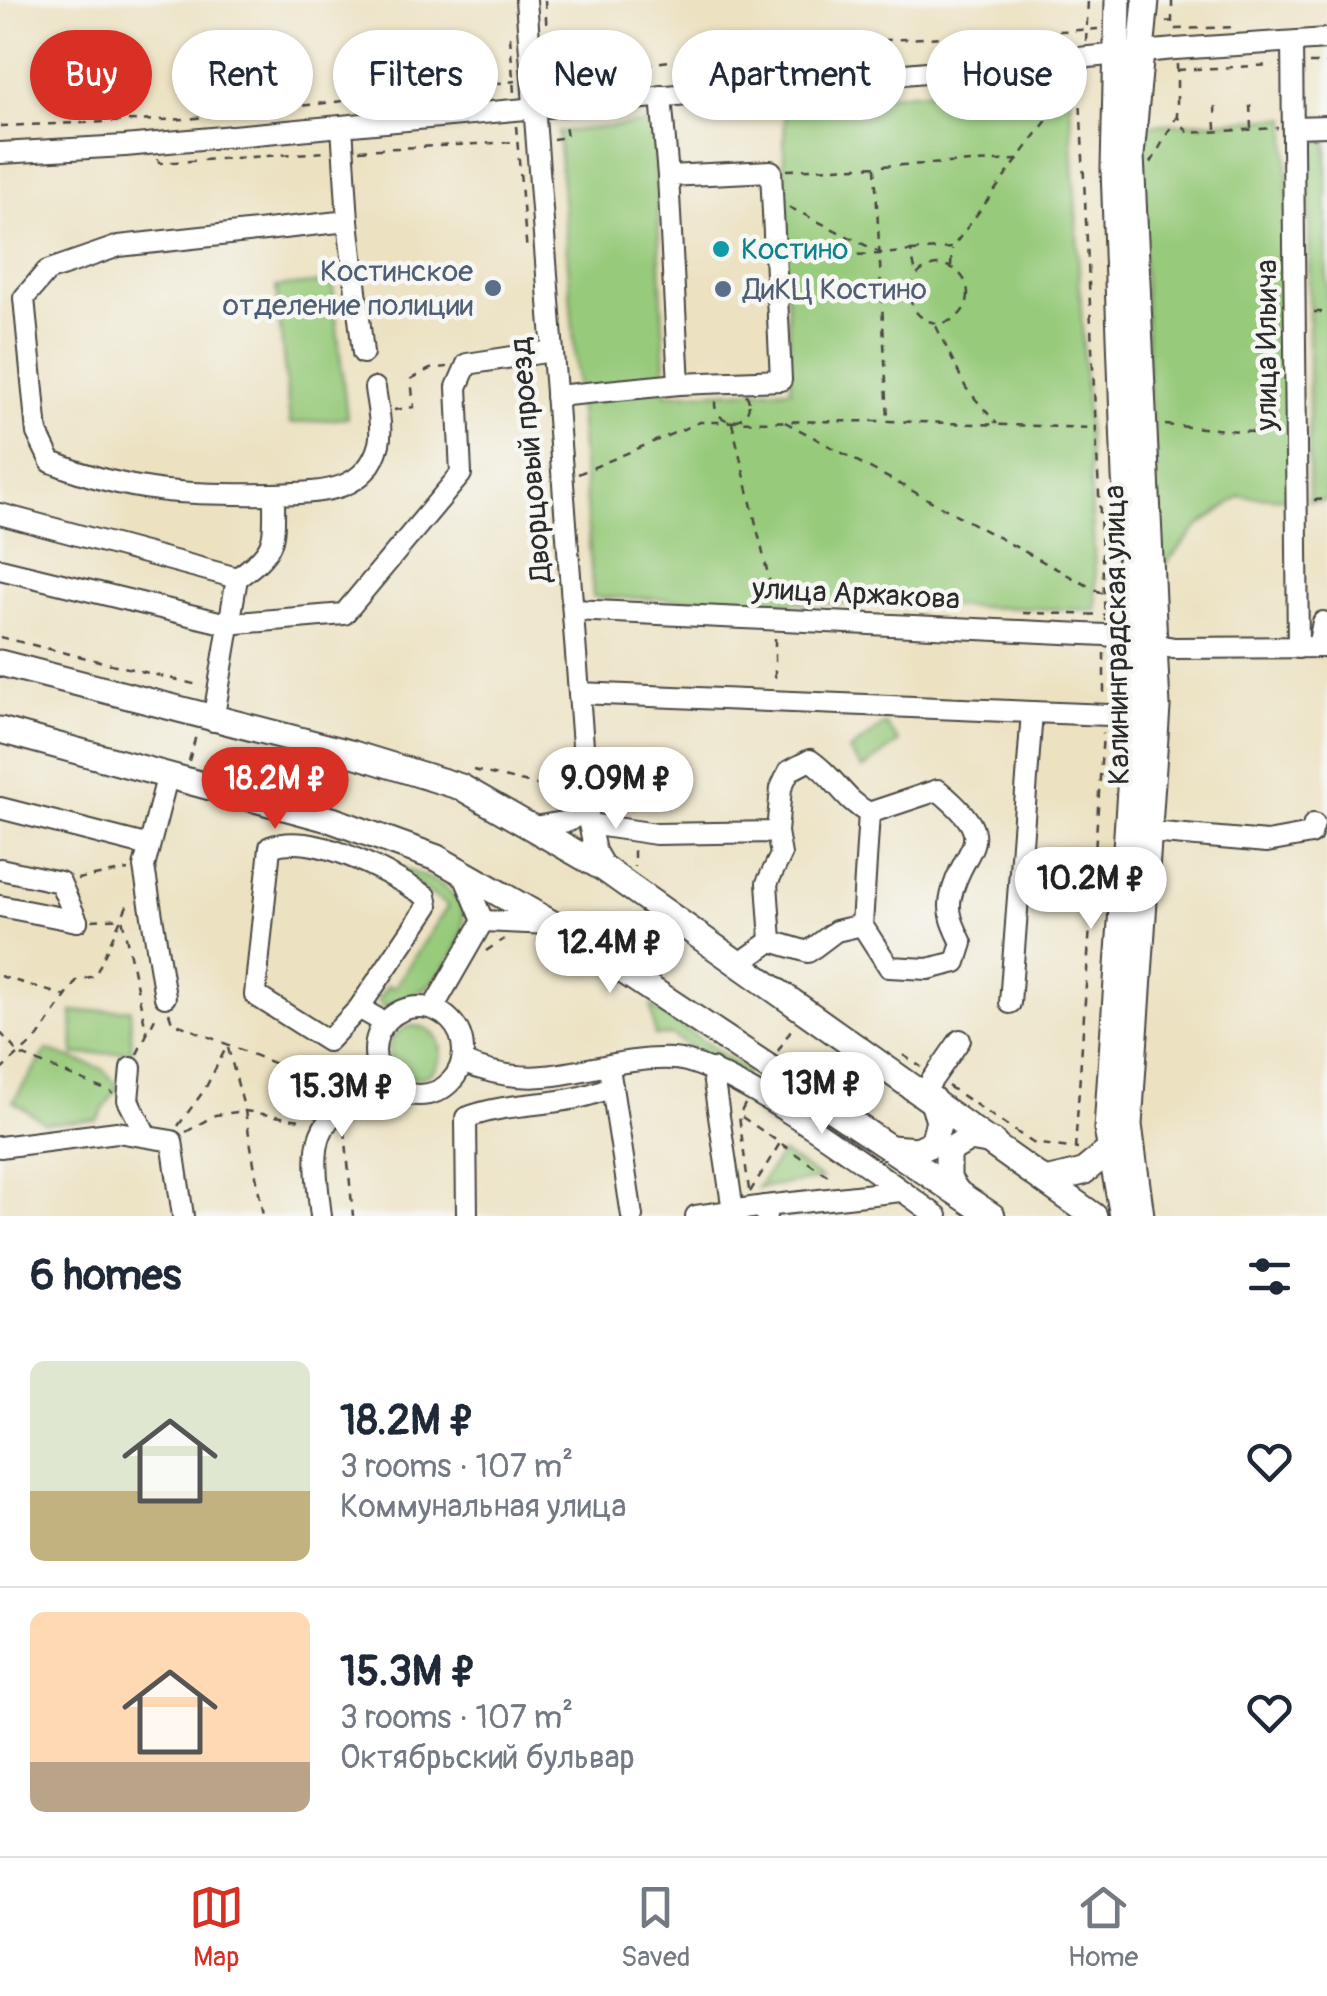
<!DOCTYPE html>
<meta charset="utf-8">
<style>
:root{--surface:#fff;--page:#f6f6f7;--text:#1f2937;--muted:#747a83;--line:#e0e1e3;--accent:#d93025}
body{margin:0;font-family:Pangolin,sans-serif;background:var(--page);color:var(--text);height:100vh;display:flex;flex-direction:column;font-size:38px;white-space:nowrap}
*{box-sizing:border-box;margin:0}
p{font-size:32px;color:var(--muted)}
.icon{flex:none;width:55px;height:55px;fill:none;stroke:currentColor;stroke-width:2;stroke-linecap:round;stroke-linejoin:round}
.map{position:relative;height:1216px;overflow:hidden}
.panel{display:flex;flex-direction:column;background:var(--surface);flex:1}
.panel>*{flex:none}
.banner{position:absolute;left:30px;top:30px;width:1268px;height:90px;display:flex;gap:20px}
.price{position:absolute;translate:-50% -85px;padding:0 22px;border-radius:35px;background:#fff;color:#222;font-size:32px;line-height:65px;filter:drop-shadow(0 2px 5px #0008)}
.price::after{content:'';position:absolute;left:50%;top:60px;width:30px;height:22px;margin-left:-15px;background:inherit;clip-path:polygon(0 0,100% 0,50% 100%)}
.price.current{background:var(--accent);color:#fff}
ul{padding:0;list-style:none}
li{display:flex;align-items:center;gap:30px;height:250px;padding:0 30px}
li+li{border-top:2px solid var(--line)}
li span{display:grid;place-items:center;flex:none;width:280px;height:200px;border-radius:15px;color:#555}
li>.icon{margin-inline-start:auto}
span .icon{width:120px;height:120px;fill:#fffc;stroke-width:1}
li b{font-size:42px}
h2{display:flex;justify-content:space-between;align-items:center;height:120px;padding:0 30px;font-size:42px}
.chip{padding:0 35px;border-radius:45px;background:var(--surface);box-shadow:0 2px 8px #0004;font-size:35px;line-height:90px}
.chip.current{background:var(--accent);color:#fff}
.dock{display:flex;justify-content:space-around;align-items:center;height:140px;border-top:2px solid var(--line);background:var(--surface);font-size:28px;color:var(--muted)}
.dock a{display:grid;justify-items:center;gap:5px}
.dock .current{color:var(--accent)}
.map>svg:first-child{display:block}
.green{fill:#97ca7a;stroke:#617a52;stroke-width:2.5}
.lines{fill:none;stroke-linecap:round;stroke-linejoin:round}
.minor-casing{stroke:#484642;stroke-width:24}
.major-casing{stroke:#484642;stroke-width:29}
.path{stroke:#484642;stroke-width:2.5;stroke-dasharray:8 8;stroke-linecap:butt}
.minor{stroke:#fff;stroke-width:20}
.major{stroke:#fff;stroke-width:25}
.culture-dot{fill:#0f9aa8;stroke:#f6f6f2;stroke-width:4}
.service-dot{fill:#5c6f8a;stroke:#f6f6f2;stroke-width:4}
.labels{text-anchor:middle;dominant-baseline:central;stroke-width:9;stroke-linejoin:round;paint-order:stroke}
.culture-label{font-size:30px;fill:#0d838f;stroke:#f6f6f2;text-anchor:start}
.service-label{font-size:30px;fill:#4e5e75;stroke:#f6f6f2;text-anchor:end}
.street-label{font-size:30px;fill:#2b2b2b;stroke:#f6f6f2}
</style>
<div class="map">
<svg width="1327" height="1216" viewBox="0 0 1327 1216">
<rect width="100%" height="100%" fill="#f6f6f2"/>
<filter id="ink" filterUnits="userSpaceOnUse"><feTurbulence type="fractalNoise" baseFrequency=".01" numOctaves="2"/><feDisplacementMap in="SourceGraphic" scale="20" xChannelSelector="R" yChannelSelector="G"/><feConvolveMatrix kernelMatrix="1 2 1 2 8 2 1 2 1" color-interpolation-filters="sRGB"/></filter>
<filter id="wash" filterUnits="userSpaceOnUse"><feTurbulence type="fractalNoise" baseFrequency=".0048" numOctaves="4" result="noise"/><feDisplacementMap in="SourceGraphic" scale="40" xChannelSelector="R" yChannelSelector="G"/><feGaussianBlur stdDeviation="2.25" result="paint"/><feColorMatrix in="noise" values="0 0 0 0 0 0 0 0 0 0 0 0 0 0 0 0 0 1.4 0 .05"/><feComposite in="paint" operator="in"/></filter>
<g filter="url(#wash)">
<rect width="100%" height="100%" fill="#ece2c2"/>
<g class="green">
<path d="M 1069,81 L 1097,610 L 593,597 L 558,132 L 654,123 L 666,394 L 791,389 L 783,209 L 785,103 Z"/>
<path d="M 1309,117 L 1311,141 L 1327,141 L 1327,501 L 1309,501 Z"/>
<path d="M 1287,118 L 1290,499 L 1240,496 L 1197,528 L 1164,566 L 1157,546 L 1138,159 L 1148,125 Z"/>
<path d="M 332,281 L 347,418 L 290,424 L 276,287 Z"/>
<path d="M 885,724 L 899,742 L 863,769 L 849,751 Z"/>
<path d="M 386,863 C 410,872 440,878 456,899 C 477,924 447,972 425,988 C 413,998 397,1003 382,1007 L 378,999 L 388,985 L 394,988 L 448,906 Z"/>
<path d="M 651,1006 L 747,1071 L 742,1080 L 671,1035 L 655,1036 Z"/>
<path d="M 130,1009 L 132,1052 L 74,1055 L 72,1012 Z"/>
<circle cx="415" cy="1052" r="26"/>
<path d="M 47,1050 L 103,1069 L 118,1086 L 97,1120 L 45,1123 L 13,1101 Z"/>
<path d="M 782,1153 L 822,1179 L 757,1188 Z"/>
</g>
</g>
<g filter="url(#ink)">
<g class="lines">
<g class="minor-casing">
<g id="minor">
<path d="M 526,0 L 589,824 L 595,851 L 606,870"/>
<path d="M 1292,42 L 1298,648"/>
<path d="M 661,96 L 668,176 L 771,171 L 781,380 L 679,384 L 668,176"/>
<path d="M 1294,127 L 1327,126"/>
<path d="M 0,153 L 125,146 L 1175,49 L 1327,39"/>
<path d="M 348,221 L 363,353"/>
<path d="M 556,396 L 679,384"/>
<path d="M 274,494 C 189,495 131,494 51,462 L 37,433 L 24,298 L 47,271 L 119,246 L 348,221 L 342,126"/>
<path d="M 0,514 L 237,578"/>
<path d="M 0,569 L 227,624 L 344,614 L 461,474 L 457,387 L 467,364 L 552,351"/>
<path d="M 573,610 L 1105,635 L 1174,648 L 1327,647"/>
<path d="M 1318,647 L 1323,622"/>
<path d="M 579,693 L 1032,712"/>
<path d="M 213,721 L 237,578 C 278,549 274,542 274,494 C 316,492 366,495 379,444 C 383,428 377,404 375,388"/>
<path d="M 0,808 L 149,846"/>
<path d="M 589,824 L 656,834 L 777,832"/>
<path d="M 534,827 L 569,821 L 588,807"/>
<path d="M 1150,832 L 1267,842 L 1311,834 L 1314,824"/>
<path d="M 0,869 L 60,882 L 77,921"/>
<path d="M 0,906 L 77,921"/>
<path d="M 483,921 L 551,924"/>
<path d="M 862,925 L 869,813"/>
<path d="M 739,964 L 771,941 L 808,952 L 836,931 L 862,925 L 889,967 L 928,969 L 956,962 L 962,943 C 955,928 947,914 951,897 C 962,843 1004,844 938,790 L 869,813 C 844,800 836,778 810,760 L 789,771 L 781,788 L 777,832 L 781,855 L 767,883 L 771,941"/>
<path d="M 165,997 L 144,867 L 168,774"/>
<path d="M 1010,1003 L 1032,712 L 1135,716"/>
<circle cx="419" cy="1051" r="44"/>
<path d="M 359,1008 L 328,1041 L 255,995 L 270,847 C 314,830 389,873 426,896 L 428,906 L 359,1008 L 385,1023"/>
<path d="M 433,1008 L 483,921 L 462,871"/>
<path d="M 462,1062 C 548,1098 591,1056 673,1059 C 731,1062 885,1179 937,1216"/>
<path d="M 131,1068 L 128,1100 L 145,1133"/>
<path d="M 712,1069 L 733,1211"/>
<path d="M 610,1074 L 632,1216"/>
<path d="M 923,1093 L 960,1040"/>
<path d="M 0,1147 L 117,1132 L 172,1141 L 183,1216"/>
<path d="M 765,1206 L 901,1191"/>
<path d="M 321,1216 C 310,1128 314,1129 379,1072"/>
<path d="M 467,1216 L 466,1118 C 514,1099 566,1109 612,1086"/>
<path d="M 696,1216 L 765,1206 L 766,1216"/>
</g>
</g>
<g class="major-casing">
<g id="major">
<path d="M 1118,0 L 1114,168 L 1125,476 L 1136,641 L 1135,716 L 1107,1129 L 1123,1216"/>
<path d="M 0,663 L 350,753 L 461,787 L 606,870 L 1094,1216"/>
<path d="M 0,730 L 332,820 L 437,858 L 553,924 L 992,1216"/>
<path d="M 891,1148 L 917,1150 L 933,1143 L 939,1121 L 932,1099"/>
<path d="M 1045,1181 L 1083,1172 L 1110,1150"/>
<path d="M 957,1192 L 948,1179 L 948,1151 L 970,1138 L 993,1142"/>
<path d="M 1141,1216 L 1129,1125 L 1157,707 L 1131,155 L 1146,0"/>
</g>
</g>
<g class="path">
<path d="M 545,0 L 547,37 L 562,91"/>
<path d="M 1172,0 L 1172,20"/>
<path d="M 1166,22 L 1172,21 L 1173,29 L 1236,27"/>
<path d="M 510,36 L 514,93"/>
<path d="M 1086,42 L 1088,0"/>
<path d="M 1309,63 L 1327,63"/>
<path d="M 1177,64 L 1177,116 L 1188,133 L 1278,128"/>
<path d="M 1177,70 L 1273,65"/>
<path d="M 1079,74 L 1105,620"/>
<path d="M 549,77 L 789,45 L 1098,29"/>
<path d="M 1250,105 L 1251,128"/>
<path d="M 1215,106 L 1216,129"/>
<path d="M 0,126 L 187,119 L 516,81"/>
<path d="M 516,126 L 527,253"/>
<path d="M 553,139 L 567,137 L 565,124"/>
<path d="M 359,150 L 516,142"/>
<path d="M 158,159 L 159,163 L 326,152"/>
<path d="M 1151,163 L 1177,116"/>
<path d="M 875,167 L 888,420"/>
<path d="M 787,170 L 1019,160"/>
<path d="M 789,207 L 883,254 L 911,251 L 916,274"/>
<path d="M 911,251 L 952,248 L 1076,81"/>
<path d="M 794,257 L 881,254"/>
<circle cx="939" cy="294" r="29"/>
<path d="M 951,266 L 952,249"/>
<path d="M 1314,312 L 1327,312"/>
<path d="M 936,326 L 966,388 L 997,424"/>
<circle cx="732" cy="404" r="17"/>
<path d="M 394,410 L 414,407 L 411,379 L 430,369 L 447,367"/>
<path d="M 785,422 L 1103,594"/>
<path d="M 732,423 L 774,600"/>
<path d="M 1165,425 L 1277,434"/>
<path d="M 578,474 L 700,422 L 888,421 L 1095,428"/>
<path d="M 1314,500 L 1327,499"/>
<path d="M 1023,613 L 1115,615"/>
<path d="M 0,637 L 202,686"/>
<path d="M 775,638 L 775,685"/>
<path d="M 1104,653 L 1104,700"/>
<path d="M 189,761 L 196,735"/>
<path d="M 473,770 L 567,792"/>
<path d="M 606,799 L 632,807 L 632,812"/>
<path d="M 634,850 L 634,867"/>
<path d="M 77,879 L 128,870"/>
<path d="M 92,920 L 122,918 L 147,1034"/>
<path d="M 486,951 L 504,939"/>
<path d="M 0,976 L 65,996"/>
<path d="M 169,1013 L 172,1022 L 323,1083 L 329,1090"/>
<path d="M 0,1032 L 19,1054 L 113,1093"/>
<path d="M 228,1048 L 245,1111 L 306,1121"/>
<path d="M 778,1051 L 792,1028"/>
<path d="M 137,1054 L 158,1012"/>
<path d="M 903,1055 L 921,1067"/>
<path d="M 0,1071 L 38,1037 L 77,980 L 95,976 L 130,899"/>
<path d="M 948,1086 L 1033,1143 L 1078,1149"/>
<path d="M 745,1104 L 739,1116 L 749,1190"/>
<path d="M 742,1117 L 834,1180"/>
<path d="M 178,1126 L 205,1089 L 226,1048"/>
<path d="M 345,1130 L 353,1216"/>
<path d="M 186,1132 L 215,1115 L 245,1111 L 263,1216"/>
<path d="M 1075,1149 L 1103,733"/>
<path d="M 750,1192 L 780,1143"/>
</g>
<use href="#minor" class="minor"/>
<use href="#major" class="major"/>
</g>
</g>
<circle class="culture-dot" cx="721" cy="249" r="10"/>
<g class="service-dot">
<circle cx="493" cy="288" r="10"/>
<circle cx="723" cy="289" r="10"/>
</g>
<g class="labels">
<g class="culture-label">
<text x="741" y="249">Костино</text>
</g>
<g class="service-label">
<text x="473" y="271">Костинское<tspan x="473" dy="34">отделение полиции</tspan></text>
<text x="743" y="289" text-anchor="start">ДиКЦ Костино</text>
</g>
<g class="street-label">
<text transform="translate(1266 345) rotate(-90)">улица Ильича</text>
<text transform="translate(531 460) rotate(-95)">Дворцовый проезд</text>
<text transform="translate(856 594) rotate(3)">улица Аржакова</text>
<text transform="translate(1117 635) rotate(-91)">Калининградская улица</text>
</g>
</g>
</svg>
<b class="price current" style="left:275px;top:832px">18.2M ₽</b>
<b class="price" style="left:616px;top:832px">9.09M ₽</b>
<b class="price" style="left:1091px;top:932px">10.2M ₽</b>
<b class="price" style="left:610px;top:996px">12.4M ₽</b>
<b class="price" style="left:822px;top:1137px">13M ₽</b>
<b class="price" style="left:342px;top:1140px">15.3M ₽</b>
<div class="banner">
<a class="chip current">Buy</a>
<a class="chip">Rent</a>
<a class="chip">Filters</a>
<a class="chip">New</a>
<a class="chip">Apartment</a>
<a class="chip">House</a>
</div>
</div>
<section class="panel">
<h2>6 homes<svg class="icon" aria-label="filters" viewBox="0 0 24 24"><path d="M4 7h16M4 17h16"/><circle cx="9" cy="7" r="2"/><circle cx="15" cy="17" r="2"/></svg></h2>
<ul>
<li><span style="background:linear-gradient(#dfe7d0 65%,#c2b280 0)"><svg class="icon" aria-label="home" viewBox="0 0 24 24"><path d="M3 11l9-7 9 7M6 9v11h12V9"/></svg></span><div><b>18.2M ₽</b><p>3 rooms · 107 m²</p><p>Коммунальная улица</p></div><svg class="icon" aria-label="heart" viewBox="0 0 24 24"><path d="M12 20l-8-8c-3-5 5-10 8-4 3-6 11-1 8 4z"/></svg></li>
<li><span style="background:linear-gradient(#ffd9b3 75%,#b9a48a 0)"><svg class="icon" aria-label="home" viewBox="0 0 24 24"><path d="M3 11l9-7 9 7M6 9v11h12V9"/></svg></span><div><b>15.3M ₽</b><p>3 rooms · 107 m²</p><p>Октябрьский бульвар</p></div><svg class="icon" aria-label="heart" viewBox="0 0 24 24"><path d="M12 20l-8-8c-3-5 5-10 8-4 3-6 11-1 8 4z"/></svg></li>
</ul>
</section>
<nav class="dock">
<a class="current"><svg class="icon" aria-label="map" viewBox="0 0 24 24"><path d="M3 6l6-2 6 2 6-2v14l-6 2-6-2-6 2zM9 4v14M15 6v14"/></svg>Map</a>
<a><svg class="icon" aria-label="saved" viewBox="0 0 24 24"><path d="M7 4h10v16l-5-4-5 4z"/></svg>Saved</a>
<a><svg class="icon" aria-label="home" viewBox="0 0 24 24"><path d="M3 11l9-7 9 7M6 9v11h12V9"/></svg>Home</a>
</nav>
